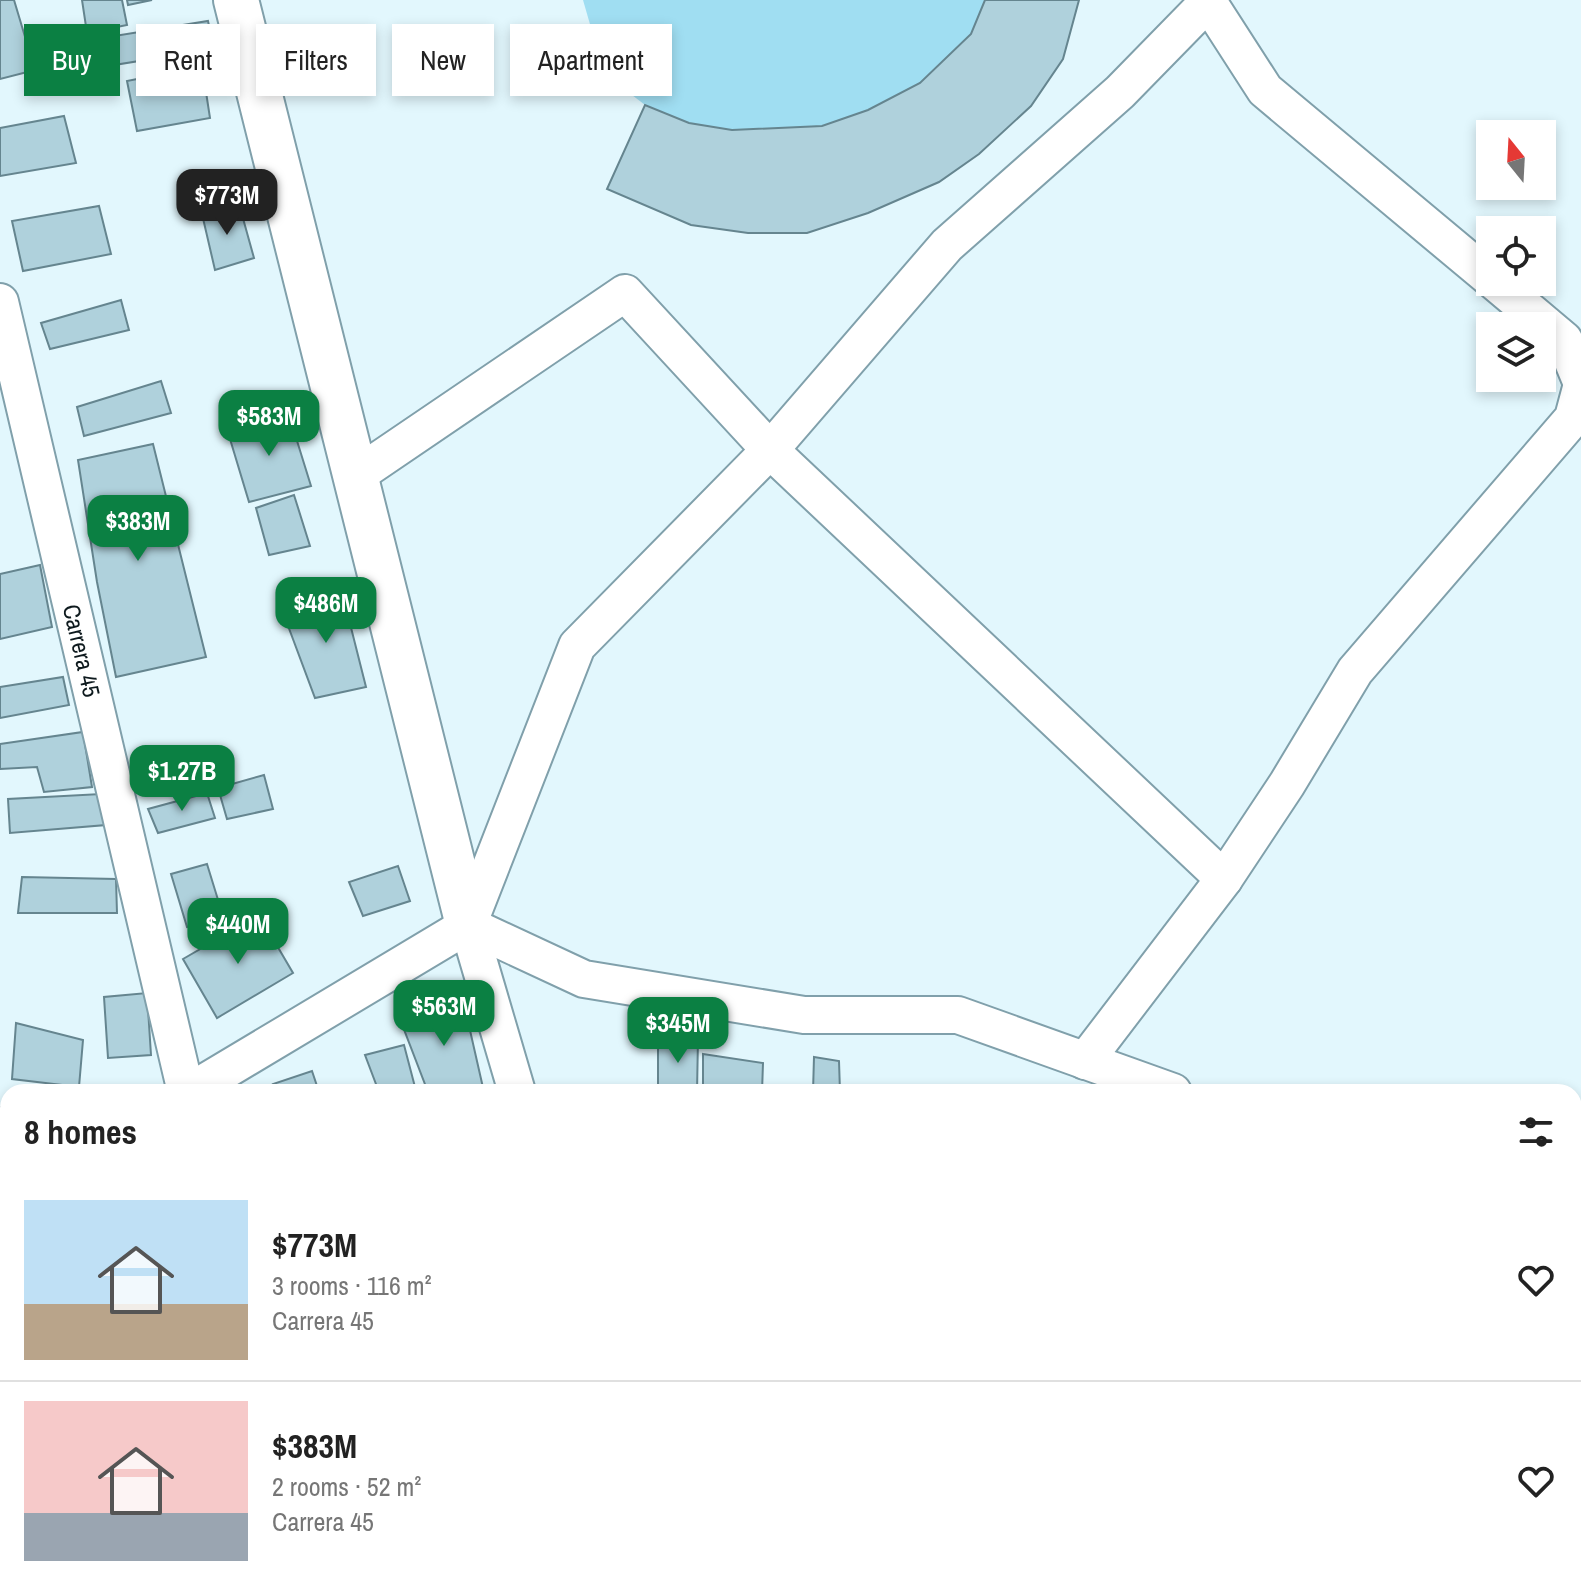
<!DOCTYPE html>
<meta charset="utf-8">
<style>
:root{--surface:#fff;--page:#f6f6f6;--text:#222;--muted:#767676;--line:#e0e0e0;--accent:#0b8043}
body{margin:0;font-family:"Archivo Narrow",sans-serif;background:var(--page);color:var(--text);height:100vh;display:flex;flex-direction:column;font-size:30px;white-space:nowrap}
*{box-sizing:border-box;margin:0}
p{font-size:26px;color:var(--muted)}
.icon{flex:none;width:44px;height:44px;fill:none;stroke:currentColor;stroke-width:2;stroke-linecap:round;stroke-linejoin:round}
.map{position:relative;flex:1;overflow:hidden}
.drawer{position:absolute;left:0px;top:1084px;width:1582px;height:512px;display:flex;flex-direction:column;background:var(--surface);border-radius:24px 24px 0 0;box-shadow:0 4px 12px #0003}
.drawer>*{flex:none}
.hud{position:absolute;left:24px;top:24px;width:800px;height:72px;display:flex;gap:16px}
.needle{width:52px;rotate:342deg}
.controls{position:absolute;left:1476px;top:120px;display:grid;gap:16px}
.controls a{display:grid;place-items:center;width:80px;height:80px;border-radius:0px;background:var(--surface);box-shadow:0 4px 12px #0003;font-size:40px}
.price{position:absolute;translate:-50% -68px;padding:0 18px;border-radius:16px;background:var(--accent);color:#fff;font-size:26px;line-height:52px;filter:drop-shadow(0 2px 4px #0008)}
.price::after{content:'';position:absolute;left:50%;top:48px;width:24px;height:18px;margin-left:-12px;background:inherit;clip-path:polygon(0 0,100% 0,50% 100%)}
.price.current{background:#222;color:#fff}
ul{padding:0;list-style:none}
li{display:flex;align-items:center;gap:24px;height:200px;padding:0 24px}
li+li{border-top:2px solid var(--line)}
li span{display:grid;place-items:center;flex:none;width:224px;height:160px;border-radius:0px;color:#555}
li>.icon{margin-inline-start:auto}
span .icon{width:96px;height:96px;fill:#fffc;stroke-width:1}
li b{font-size:34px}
h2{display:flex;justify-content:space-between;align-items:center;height:96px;padding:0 24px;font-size:34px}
.pill{padding:0 28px;border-radius:0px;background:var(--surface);box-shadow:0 4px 12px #0003;font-size:28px;line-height:72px}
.pill.current{background:var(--accent);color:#fff}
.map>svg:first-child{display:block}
.green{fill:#a0def2}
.building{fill:#afd1dc;stroke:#65858f;stroke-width:2}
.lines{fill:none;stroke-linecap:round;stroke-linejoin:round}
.street-casing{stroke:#80a0ab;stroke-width:40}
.secondary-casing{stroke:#80a0ab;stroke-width:48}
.street{stroke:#fff;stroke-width:36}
.secondary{stroke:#fff;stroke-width:44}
.labels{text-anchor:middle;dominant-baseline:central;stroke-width:6;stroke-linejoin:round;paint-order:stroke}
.street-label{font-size:24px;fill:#0e1a1e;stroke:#e2f7fd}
</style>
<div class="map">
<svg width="1581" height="1596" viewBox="0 0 1581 1596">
<rect width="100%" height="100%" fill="#e2f7fd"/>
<g class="green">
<path d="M 583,0 L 985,0 L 971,34 L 920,83 L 868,110 L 822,126 L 732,130 L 689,123 L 645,105 L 619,85 L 598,52 Z"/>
<path d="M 1581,1277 L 1581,1596 L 1371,1596 L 1376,1588 L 1574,1588 L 1574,1280 Z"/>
</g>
<g class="building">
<path d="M 0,0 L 14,0 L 35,70 L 0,79 Z"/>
<path d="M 82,0 L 122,0 L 127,25 L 87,33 Z"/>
<path d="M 127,0 L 152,0 L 128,5 Z"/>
<path d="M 985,0 L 1079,0 L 1063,59 L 1031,106 L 979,154 L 939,182 L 868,213 L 807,233 L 748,233 L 691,225 L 607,189 L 645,105 L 689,123 L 732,130 L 822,126 L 868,110 L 920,83 L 971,34 Z"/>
<path d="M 208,21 L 214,49 L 114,65 L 108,37 Z"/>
<path d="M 202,66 L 210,118 L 137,131 L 127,81 Z"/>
<path d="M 64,116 L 76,163 L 0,176 L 0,128 Z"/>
<path d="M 239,204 L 254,258 L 215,270 L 202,214 Z"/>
<path d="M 99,206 L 111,254 L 23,271 L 12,221 Z"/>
<path d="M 121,300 L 129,330 L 50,349 L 41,323 Z"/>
<path d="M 161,381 L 171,413 L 84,436 L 77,407 Z"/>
<path d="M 289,415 L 311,486 L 249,502 L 227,429 Z"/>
<path d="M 153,444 L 206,657 L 116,677 L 97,582 L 78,460 Z"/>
<path d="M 294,495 L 310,546 L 269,555 L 256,508 Z"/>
<path d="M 40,565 L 52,627 L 0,639 L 0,574 Z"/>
<path d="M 342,592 L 366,687 L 315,698 L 281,607 Z"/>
<path d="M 63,677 L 69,705 L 0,718 L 0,687 Z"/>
<path d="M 83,732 L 92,787 L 44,792 L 37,767 L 0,769 L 0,744 Z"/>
<path d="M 264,775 L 273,809 L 227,819 L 218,788 Z"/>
<path d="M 207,793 L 215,818 L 158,833 L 148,809 Z"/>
<path d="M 101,794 L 106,825 L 10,833 L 8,799 Z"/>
<path d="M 207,864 L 223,916 L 187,927 L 171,874 Z"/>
<path d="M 398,866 L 410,901 L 363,916 L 349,882 Z"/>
<path d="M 22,877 L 116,879 L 117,913 L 18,913 Z"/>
<path d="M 259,915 L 293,973 L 217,1018 L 183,959 Z"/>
<path d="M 147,993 L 151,1055 L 108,1058 L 104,997 Z"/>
<path d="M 462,995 L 484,1092 L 428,1092 L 400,1019 Z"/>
<path d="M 16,1023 L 83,1040 L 79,1087 L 12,1079 Z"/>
<path d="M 698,1038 L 697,1092 L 658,1092 L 658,1040 Z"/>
<path d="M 404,1045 L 415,1087 L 407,1092 L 379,1092 L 365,1055 Z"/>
<path d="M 703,1054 L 763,1063 L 762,1092 L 703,1092 Z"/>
<path d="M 814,1057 L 839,1061 L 840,1092 L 813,1092 Z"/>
<path d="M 312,1071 L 319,1092 L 277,1092 L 273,1084 Z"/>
<path d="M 0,1272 L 8,1280 L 8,1344 L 0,1338 Z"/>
<path d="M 498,1588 L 555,1588 L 558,1596 L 500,1596 Z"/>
</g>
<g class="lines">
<g class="street-casing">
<g id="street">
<path d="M 1207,0 L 1265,90 L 1490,278"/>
<path d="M 1495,282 L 1564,340 L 1581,381"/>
<path id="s1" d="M 0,302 L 186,1092"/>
<path d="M 354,477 L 625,293 L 770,450 L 1224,879"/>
<path d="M 468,925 L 584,979 L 804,1015 L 958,1015 L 1173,1092"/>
<path d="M 1085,1061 L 1224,879 L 1287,784 L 1355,671 L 1573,418 L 1581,388"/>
<path d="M 189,1092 L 468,925"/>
<path d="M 517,1092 L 468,925 L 577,646 L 770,450 L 947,245 L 1120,92 L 1210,0"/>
<path d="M 0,1126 L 8,1129"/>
<path d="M 1574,1129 L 1581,1125"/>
<path d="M 0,1200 L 8,1190"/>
</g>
</g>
<g class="secondary-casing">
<path id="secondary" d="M 236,0 L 468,925"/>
</g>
<use href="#street" class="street"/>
<use href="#secondary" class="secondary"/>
</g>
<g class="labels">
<g class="street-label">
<text stroke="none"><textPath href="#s1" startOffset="358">Carrera 45</textPath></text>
</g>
</g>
</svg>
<div class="controls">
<a><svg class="needle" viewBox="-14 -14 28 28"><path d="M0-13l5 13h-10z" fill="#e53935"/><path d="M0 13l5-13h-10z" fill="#767676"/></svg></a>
<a><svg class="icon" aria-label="locate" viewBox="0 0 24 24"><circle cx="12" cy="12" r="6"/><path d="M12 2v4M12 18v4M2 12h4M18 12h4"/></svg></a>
<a><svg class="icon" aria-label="layers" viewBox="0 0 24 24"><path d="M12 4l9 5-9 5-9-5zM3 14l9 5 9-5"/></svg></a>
</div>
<b class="price current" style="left:227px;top:237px">$773M</b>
<b class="price" style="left:269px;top:458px">$583M</b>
<b class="price" style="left:138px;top:563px">$383M</b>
<b class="price" style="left:326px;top:645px">$486M</b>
<b class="price" style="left:182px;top:813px">$1.27B</b>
<b class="price" style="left:238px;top:966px">$440M</b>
<b class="price" style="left:444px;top:1048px">$563M</b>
<b class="price" style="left:678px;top:1065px">$345M</b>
<div class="hud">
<a class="pill current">Buy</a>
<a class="pill">Rent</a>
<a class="pill">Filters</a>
<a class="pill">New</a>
<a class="pill">Apartment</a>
</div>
<section class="drawer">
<h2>8 homes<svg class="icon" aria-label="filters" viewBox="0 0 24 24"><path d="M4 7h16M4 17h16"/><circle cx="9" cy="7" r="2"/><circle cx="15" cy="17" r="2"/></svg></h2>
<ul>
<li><span style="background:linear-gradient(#bfe0f5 65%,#b9a48a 0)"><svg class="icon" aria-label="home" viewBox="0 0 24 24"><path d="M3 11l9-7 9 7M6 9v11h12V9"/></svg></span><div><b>$773M</b><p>3 rooms · 116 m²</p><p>Carrera 45</p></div><svg class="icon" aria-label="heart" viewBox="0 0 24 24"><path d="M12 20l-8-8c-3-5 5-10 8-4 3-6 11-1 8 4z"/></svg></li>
<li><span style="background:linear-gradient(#f6c9c9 70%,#9aa5b1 0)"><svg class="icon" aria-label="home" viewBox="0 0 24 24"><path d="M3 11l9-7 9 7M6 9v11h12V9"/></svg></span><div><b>$383M</b><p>2 rooms · 52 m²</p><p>Carrera 45</p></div><svg class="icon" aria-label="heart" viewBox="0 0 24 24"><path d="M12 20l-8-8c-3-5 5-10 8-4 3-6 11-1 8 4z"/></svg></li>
</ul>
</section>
</div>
